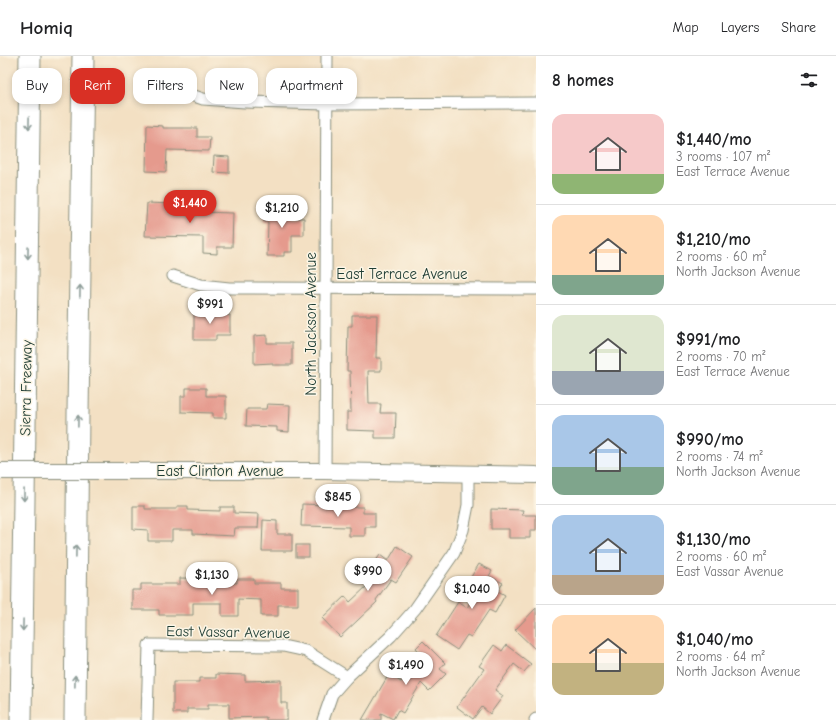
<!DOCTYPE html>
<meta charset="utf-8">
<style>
:root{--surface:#fff;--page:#f6f6f6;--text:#202124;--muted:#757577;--line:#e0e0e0;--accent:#d93025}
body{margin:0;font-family:"Comic Neue",sans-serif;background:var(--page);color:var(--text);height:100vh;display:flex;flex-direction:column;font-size:15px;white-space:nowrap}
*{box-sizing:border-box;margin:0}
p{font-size:13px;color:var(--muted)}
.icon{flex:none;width:22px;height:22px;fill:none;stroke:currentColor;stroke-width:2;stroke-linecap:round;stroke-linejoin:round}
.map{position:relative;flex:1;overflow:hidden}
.side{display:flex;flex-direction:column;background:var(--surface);width:300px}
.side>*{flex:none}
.hud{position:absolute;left:12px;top:12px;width:380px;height:36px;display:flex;gap:8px}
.price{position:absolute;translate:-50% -34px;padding:0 9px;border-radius:14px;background:#fff;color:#222;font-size:13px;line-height:26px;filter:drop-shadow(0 1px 2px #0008)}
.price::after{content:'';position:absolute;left:50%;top:24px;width:12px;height:9px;margin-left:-6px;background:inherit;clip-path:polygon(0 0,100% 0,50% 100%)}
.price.active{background:var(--accent);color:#fff}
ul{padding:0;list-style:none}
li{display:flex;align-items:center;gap:12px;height:100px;padding:0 16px}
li+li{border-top:1px solid var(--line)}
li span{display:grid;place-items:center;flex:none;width:112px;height:80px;border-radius:12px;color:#555}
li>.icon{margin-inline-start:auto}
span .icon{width:48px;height:48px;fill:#fffc;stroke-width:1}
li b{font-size:17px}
h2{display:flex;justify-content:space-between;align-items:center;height:48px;padding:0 16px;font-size:17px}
.tag{padding:0 14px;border-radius:12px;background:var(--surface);box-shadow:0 2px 6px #0003;font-size:14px;line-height:36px}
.tag.active{background:var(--accent);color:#fff}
header{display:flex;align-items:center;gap:24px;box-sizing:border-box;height:56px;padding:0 20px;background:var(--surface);border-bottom:1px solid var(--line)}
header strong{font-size:19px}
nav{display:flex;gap:22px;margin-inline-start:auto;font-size:14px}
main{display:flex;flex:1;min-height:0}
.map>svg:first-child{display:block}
.building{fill:#e59a8d}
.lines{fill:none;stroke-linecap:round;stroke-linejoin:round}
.street-casing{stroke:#898e7c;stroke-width:13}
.secondary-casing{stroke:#898e7c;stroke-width:18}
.highway-casing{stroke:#898e7c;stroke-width:23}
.street{stroke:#fff;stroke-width:11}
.secondary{stroke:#fff;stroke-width:16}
.highway{stroke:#fff;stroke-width:21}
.secondary-bridge-casing{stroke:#898e7c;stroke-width:18;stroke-linecap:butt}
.secondary-bridge{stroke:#fff;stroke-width:16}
.oneway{stroke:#8f9e9a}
.labels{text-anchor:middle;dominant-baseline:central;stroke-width:3;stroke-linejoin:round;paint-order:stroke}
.street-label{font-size:15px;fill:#1f3d34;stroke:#fcf5e5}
</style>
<header>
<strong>Homiq</strong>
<nav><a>Map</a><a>Layers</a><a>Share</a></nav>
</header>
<main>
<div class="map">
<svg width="536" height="664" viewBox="0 0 536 664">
<rect width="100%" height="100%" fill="#fcf5e5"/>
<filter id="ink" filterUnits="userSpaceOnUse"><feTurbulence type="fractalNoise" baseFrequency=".025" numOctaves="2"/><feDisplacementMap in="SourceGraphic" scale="8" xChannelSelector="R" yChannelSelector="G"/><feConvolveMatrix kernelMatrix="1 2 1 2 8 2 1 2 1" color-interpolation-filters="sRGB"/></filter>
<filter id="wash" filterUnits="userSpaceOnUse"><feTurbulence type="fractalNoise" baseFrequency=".012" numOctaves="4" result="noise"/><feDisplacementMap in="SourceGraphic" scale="16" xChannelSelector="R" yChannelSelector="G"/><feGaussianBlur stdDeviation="0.9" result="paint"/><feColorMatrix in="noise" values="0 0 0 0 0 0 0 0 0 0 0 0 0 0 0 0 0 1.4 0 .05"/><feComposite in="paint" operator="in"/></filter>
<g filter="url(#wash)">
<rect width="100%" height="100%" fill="#f3e0c3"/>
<g id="blocks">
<g class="building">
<path d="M 147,69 L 163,70 L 163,72 L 197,72 L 197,81 L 210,81 L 209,95 L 167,94 L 166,116 L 146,115 Z"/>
<path d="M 214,100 L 229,101 L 229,117 L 213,116 Z"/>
<path d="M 173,143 L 198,143 L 198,156 L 233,157 L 232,191 L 217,191 L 217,198 L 203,197 L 203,181 L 145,180 L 147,147 L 173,148 Z"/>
<path d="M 264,150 L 293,151 L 293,162 L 304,162 L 304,179 L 292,179 L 292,196 L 284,196 L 284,200 L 267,200 L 268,166 L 264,166 Z"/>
<path d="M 194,252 L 207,252 L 207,259 L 230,259 L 230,279 L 216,279 L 216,284 L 194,284 Z"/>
<path d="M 352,259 L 377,259 L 376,302 L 381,302 L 381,315 L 368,315 L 369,348 L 381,348 L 380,357 L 396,357 L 395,382 L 375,382 L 375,375 L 347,374 L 347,356 L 351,356 L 350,315 L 347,315 L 348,270 L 352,270 Z"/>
<path d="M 267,279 L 267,287 L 292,287 L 292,309 L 272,309 L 272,307 L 254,308 L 254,280 Z"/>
<path d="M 186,332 L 206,332 L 206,340 L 226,340 L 226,362 L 213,362 L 213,357 L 181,356 L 181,340 L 186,340 Z"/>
<path d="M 267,348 L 290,349 L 289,376 L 277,375 L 277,371 L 246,370 L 247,353 L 266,353 Z"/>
<path d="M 302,448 L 325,449 L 325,451 L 363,451 L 363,457 L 375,457 L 375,471 L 365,471 L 365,480 L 349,480 L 349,471 L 301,470 Z"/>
<path d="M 133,450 L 145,450 L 145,453 L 177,453 L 177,450 L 188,450 L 188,454 L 220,455 L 220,451 L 234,451 L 234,457 L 259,458 L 258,472 L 235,472 L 234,480 L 193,478 L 193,474 L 172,474 L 172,485 L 148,485 L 148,474 L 133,473 Z"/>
<path d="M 491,453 L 523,454 L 522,459 L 536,459 L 536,474 L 530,474 L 530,482 L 509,482 L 509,473 L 491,473 Z"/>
<path d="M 263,464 L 277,465 L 277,478 L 292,478 L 292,495 L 262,495 Z"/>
<rect x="296" y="489" width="13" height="12"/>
<path d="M 397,490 L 413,501 L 396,526 L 391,523 L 376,544 L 377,546 L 340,581 L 322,562 L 345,540 L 350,546 L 367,530 L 376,516 L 370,513 L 380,499 L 388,505 Z"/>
<path d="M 479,508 L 492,515 L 489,520 L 503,527 L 498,535 L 505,539 L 495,557 L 489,554 L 471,581 L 467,579 L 457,594 L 436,580 L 458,546 L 467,552 L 481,526 L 471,521 Z"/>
<path d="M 180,522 L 216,523 L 216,527 L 237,527 L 237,523 L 254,523 L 254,527 L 281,527 L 281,532 L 298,532 L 298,549 L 278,549 L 278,560 L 261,560 L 261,544 L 238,543 L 238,560 L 222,560 L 222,547 L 193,547 L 193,559 L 159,559 L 159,554 L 132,554 L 132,534 L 141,534 L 141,528 L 180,528 Z"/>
<path d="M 536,552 L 536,594 L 515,574 Z"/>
<path d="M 423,585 L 445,607 L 440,613 L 446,618 L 429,635 L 421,627 L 403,657 L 398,654 L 393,663 L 381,657 L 381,664 L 362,664 L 389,618 L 401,626 L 425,602 L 416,592 Z"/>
<path d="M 494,589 L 502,595 L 506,589 L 531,608 L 524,616 L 514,608 L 495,634 L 503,640 L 490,658 L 482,651 L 473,663 L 457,651 L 484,613 L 479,610 Z"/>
<path d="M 216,618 L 245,619 L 245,625 L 281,624 L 281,647 L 287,647 L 287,664 L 266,664 L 266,661 L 229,662 L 229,648 L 208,648 L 208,653 L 187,653 L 187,657 L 173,657 L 173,626 L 199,626 L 199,622 L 216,622 Z"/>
</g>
</g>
</g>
<g filter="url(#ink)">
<use href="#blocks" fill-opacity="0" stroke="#898e7c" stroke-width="1"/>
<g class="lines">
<g class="street-casing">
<g id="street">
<path d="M 165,30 L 203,43 L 245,46 L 327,48 L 536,47"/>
<path d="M 173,220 L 201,229 L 229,232 L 536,233"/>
<path d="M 325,415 L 326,233 L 327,0"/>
<path d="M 147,664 L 149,589 L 283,590 L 306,595 L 347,621"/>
<path d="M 323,664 L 332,638 L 347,621 L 391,580 L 415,553 L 454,497 L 463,474 L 468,449 L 468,418"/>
<path d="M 535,664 L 536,663"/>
</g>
</g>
<g class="secondary-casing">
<path id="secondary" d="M 120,415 L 325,415 L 536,419"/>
</g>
<g class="highway-casing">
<g id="highway">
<path d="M 21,664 L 30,0"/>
<path d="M 75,664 L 78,358 L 83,0"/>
</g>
</g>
<use href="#street" class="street"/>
<use href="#secondary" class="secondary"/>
<use href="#highway" class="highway"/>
<g class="secondary-bridge-casing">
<path id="secondary-bridge" d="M 0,415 L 120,415"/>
</g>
<use href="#secondary-bridge" class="secondary-bridge"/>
</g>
<defs><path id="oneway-shaft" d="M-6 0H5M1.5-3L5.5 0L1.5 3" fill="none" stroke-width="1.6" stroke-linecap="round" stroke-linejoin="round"/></defs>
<g class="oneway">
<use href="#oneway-shaft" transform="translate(29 67) rotate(91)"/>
<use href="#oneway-shaft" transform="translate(28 197) rotate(91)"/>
<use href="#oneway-shaft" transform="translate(80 235) rotate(-89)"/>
<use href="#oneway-shaft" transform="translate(78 365) rotate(-89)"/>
<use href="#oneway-shaft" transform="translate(24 439) rotate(91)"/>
<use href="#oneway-shaft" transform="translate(76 495) rotate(-89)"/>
<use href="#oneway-shaft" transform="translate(23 569) rotate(91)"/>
<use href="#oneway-shaft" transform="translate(75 625) rotate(-89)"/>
</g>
</g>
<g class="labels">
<g class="street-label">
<text x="402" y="218">East Terrace Avenue</text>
<text transform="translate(311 268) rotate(-90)">North Jackson Avenue</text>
<text transform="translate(26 332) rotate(-89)">Sierra Freeway</text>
<text x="220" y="415">East Clinton Avenue</text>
<text transform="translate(228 576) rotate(1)">East Vassar Avenue</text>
</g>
</g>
</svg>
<b class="price active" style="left:190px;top:168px">$1,440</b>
<b class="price" style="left:282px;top:173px">$1,210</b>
<b class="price" style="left:210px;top:269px">$991</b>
<b class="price" style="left:338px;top:462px">$845</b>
<b class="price" style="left:368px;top:536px">$990</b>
<b class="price" style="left:212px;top:540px">$1,130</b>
<b class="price" style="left:472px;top:554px">$1,040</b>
<b class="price" style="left:406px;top:630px">$1,490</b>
<div class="hud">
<a class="tag">Buy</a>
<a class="tag active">Rent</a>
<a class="tag">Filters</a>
<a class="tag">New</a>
<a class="tag">Apartment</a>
</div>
</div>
<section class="side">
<h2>8 homes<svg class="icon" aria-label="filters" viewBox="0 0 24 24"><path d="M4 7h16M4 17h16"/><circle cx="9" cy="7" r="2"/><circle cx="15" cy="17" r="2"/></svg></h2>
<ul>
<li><span style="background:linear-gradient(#f6c9c9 75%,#8fb573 0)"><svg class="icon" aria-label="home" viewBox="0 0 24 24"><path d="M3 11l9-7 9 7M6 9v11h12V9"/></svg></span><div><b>$1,440/mo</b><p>3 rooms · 107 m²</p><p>East Terrace Avenue</p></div></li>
<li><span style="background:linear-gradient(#ffd9b3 75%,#7fa58c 0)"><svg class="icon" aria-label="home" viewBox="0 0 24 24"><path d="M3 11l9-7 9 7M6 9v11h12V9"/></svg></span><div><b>$1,210/mo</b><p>2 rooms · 60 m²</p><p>North Jackson Avenue</p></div></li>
<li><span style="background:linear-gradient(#dfe7d0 70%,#9aa5b1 0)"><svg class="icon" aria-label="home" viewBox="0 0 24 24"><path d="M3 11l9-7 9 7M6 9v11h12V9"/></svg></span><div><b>$991/mo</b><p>2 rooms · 70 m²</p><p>East Terrace Avenue</p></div></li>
<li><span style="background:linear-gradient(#a9c7e8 65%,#7fa58c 0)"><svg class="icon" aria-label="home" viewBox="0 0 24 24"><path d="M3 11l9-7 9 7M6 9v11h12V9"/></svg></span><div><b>$990/mo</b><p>2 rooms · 74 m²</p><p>North Jackson Avenue</p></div></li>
<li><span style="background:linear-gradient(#a9c7e8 75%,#b9a48a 0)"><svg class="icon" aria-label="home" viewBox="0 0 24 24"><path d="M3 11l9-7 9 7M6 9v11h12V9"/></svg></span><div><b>$1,130/mo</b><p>2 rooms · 60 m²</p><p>East Vassar Avenue</p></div></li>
<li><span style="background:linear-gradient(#ffd9b3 60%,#c2b280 0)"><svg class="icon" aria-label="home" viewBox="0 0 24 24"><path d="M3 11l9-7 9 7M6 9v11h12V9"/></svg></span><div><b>$1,040/mo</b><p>2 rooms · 64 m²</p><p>North Jackson Avenue</p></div></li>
</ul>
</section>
</main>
